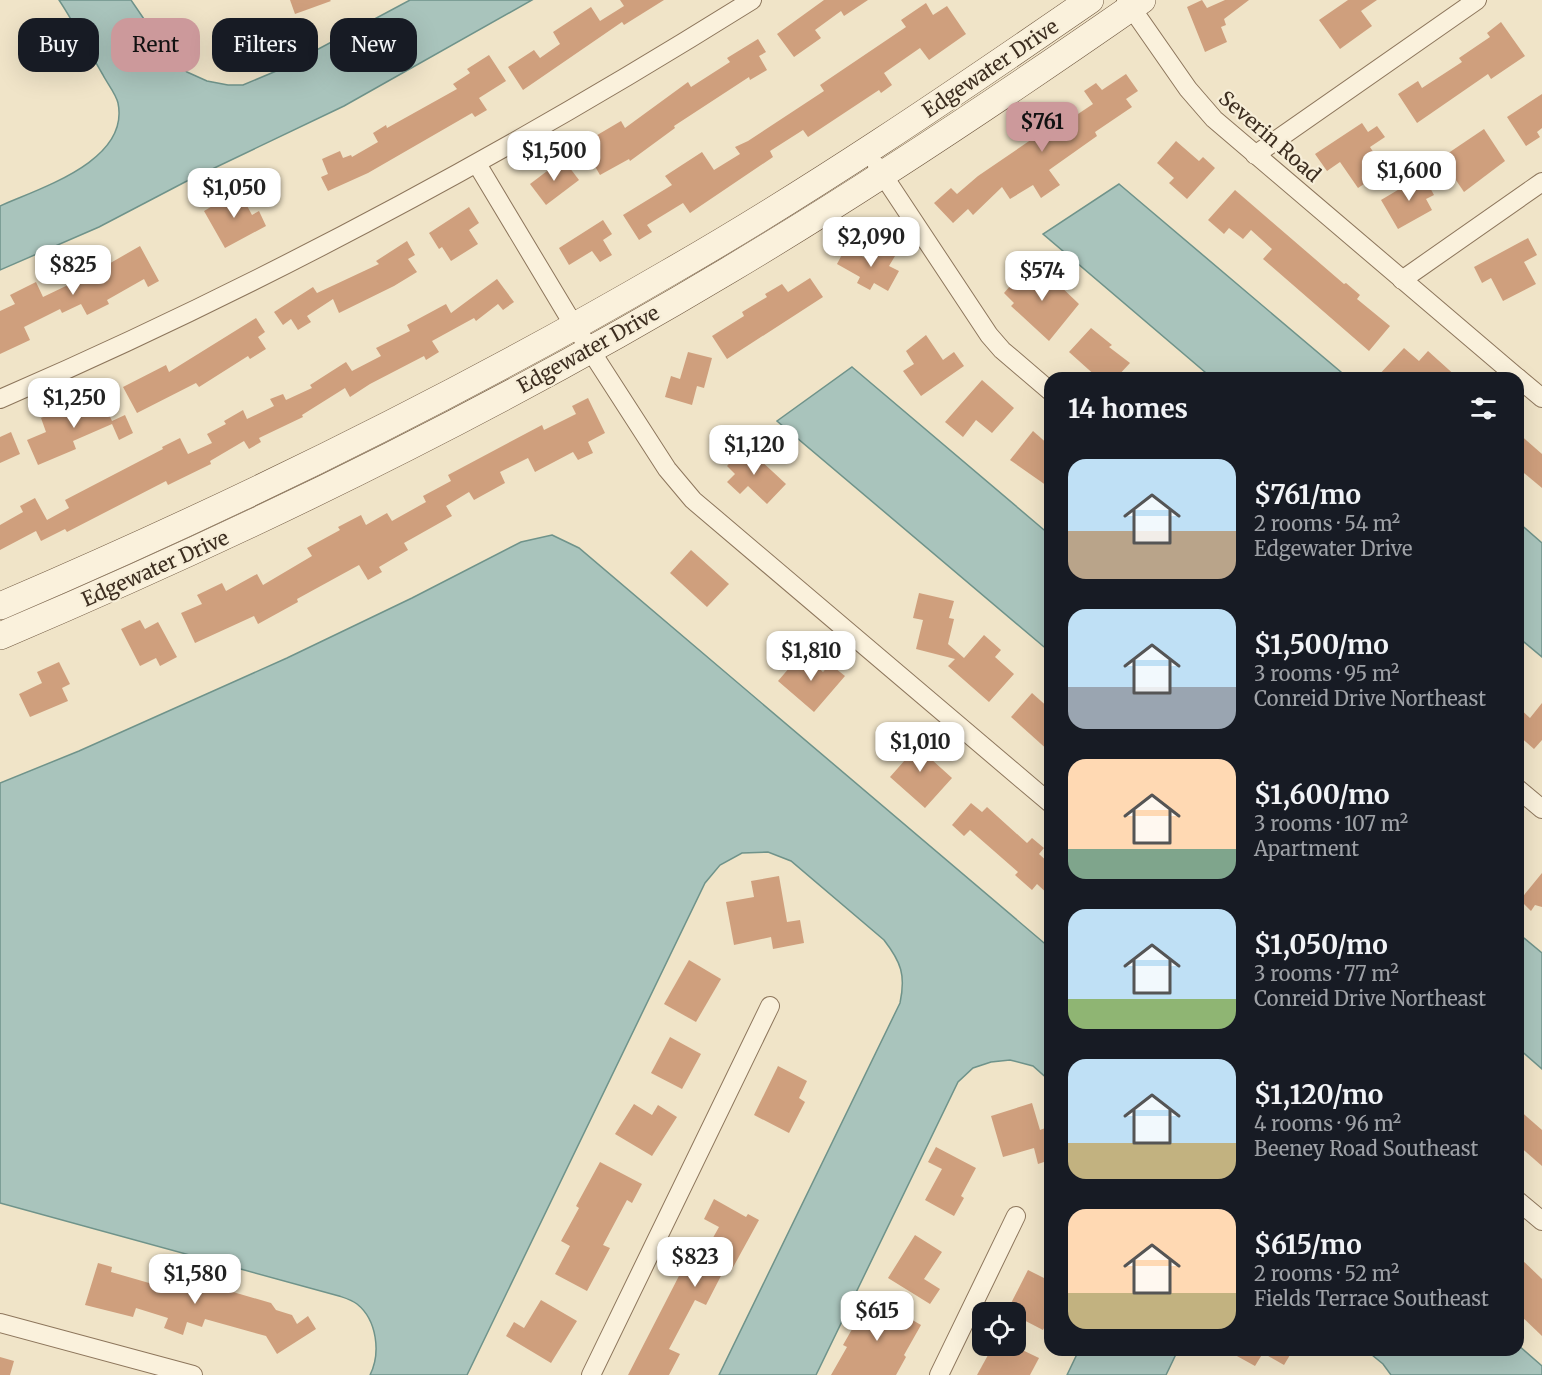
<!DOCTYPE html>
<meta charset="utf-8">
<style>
:root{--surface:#171b24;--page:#242831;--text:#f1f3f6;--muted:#9ea1a6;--accent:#cc999b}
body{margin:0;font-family:Merriweather,serif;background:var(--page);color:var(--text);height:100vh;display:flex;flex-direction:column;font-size:22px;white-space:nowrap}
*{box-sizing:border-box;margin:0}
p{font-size:20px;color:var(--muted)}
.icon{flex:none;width:33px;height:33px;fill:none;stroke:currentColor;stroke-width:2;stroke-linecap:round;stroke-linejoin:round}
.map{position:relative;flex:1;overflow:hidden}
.side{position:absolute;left:1044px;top:372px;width:480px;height:984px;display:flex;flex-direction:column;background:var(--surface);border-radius:18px;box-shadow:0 6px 24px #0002}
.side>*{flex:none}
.banner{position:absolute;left:18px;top:18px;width:570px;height:54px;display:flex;gap:12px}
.tools{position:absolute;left:972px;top:1302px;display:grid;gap:12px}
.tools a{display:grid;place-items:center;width:54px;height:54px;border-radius:12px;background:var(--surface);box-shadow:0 6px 24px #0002;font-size:30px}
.price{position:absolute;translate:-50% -51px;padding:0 14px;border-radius:12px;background:#fff;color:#222;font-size:20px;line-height:39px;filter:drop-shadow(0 2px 3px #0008)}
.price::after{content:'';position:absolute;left:50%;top:36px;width:18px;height:14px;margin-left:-9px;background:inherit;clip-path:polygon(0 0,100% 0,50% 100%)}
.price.current{background:var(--accent);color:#111}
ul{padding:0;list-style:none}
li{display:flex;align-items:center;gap:18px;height:150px;padding:0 24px}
li span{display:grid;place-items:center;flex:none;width:168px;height:120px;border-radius:18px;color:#555}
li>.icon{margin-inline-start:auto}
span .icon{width:72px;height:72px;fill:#fffc;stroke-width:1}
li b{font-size:26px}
h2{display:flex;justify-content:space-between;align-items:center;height:72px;padding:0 24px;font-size:26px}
.tag{padding:0 21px;border-radius:18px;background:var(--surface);box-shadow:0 6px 24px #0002;font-size:21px;line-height:54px}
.tag.current{background:var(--accent);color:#111}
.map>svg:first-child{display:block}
.water{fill:#a9c4bc;stroke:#6f938a;stroke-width:1.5}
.building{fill:#cf9f7d}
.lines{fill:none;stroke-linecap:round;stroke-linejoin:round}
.street-casing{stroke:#8d765c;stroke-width:20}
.secondary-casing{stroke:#6f573f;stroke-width:28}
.street{stroke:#faf1dc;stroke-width:18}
.secondary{stroke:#faf1dc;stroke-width:27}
.labels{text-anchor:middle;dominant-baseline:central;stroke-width:4.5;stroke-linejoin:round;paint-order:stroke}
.street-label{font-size:20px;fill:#3d2e20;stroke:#f7eed8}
</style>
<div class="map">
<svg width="1542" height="1375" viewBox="0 0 1542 1375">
<rect width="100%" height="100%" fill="#f0e4c8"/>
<g class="water">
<path d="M 59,0 L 131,0 L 172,60 L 187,72 L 207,81 L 228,85 L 243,85 L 281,69 L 410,0 L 532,0 L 344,106 L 185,182 L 99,227 L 0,270 L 0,206 C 40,188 130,161 118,103 C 116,94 107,83 103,75 C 88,50 75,24 59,0 Z"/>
<path d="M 1119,184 L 1348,378 L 1212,378 L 1043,234 Z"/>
<path d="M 852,367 L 1050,535 L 1050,652 L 777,421 Z"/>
<path d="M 1518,522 L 1542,543 L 1542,657 L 1518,637 Z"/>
<path d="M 552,535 L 579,548 L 1050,948 L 1050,1081 L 1033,1066 L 1010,1060 L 991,1062 L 973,1068 L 958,1082 L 816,1375 L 719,1375 L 900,1003 C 906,975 901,962 884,940 L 791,861 L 768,852 L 742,853 L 720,865 L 705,883 L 467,1375 L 370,1375 C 381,1353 377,1320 357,1304 C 352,1300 345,1298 339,1296 L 0,1203 L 0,783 L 79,751 L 287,658 L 412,598 L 521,542 Z"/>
<path d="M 1518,933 L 1542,953 L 1542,1069 L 1518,1048 Z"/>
<path d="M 1518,1345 L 1542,1366 L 1542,1375 L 1391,1375 L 1383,1364 L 1366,1350 L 1518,1350 Z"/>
<path d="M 1079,1350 L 1178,1350 L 1166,1375 L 1067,1375 Z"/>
</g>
<g class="building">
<path d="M 290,0 L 330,0 L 331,1 L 295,14 Z"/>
<path d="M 620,0 L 664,0 L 624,25 L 622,22 L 523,90 L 508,67 L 534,50 L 540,58 L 560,44 L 553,32 L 591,7 L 600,21 L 624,6 Z"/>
<path d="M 824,0 L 868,0 L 844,16 L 841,11 L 815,30 L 821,38 L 794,57 L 777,34 Z"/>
<path d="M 1202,0 L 1207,8 L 1225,0 L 1249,0 L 1224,19 L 1226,25 L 1221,27 L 1227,42 L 1205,52 L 1187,7 Z"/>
<path d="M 1348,0 L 1377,0 L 1361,11 L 1372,26 L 1340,49 L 1319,20 Z"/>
<path d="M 926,3 L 933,15 L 947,6 L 966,34 L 929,60 L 920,48 L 884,73 L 892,85 L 881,93 L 879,90 L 808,137 L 803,130 L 770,151 L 773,157 L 690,213 L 683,203 L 647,225 L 652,232 L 639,240 L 623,215 L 672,185 L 665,176 L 702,152 L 714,170 L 740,154 L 735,147 L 748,141 L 824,91 L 820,85 L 906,27 L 901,20 Z"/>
<path d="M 1501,22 L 1525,56 L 1491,79 L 1488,74 L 1417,123 L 1398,94 L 1418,81 L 1422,88 L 1462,62 L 1459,58 L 1490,37 L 1487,33 Z"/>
<path d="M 758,39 L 766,52 L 759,56 L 767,70 L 750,80 L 749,77 L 674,126 L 675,128 L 630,161 L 629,159 L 600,175 L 582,144 L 621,121 L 625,128 L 688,82 L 691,87 L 730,62 L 727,58 Z"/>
<path d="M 489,55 L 506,81 L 479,98 L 487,110 L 475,117 L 472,113 L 368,173 L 328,191 L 321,177 L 328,174 L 322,159 L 340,151 L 343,158 L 351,155 L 352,157 L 378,142 L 373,133 L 386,125 L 387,128 L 457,89 L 453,84 L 470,73 L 467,69 Z"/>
<path d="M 1126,74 L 1138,91 L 1126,99 L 1132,107 L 1095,132 L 1097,136 L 1049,170 L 1060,185 L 1041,198 L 1033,185 L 1010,199 L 1002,187 L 973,215 L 968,209 L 953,223 L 934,203 L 951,188 L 957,194 L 978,176 L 1057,122 L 1060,126 L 1093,104 L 1084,91 L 1096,83 L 1102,90 Z"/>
<path d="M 1542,94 L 1542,128 L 1537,132 L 1540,137 L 1526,146 L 1507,117 Z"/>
<path d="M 1362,123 L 1368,132 L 1377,126 L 1385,137 L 1370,147 L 1385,170 L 1358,188 L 1340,162 L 1327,171 L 1315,154 Z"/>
<path d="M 1484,129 L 1505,161 L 1464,192 L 1441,158 Z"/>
<path d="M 1176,141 L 1199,161 L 1203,157 L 1215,168 L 1187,199 L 1169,183 L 1174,178 L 1157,163 Z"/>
<path d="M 563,159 L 579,180 L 546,205 L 530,184 Z"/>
<path d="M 1423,175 L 1434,195 L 1426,199 L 1432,210 L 1398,229 L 1381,200 Z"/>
<path d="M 237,187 L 252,215 L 259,211 L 266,226 L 225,248 L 204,211 L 226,198 L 224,194 Z"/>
<path d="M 1235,190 L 1344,284 L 1346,283 L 1360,295 L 1357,299 L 1390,326 L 1369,351 L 1263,259 L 1272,249 L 1251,230 L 1243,239 L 1229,228 L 1224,234 L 1208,220 Z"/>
<path d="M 469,207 L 479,223 L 469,230 L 478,244 L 451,261 L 442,247 L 439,249 L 429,233 Z"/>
<path d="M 603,220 L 612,234 L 603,240 L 612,255 L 600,262 L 592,251 L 569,265 L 559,248 Z"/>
<path d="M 1528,238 L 1537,255 L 1524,262 L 1536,284 L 1503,301 L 1491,278 L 1482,283 L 1474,267 Z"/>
<path d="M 407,241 L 415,255 L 408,259 L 417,272 L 394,286 L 339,313 L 333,299 L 307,316 L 311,322 L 298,330 L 291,319 L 283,325 L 274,312 L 313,287 L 317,293 L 379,264 L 376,261 Z"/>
<path d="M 875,245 L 895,256 L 889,266 L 899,271 L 888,291 L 874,283 L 870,290 L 857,283 L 860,277 L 837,264 L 846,247 L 867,259 Z"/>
<path d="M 140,246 L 159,281 L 148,287 L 144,279 L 107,300 L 109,304 L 87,315 L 81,304 L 62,313 L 60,309 L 24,327 L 30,340 L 0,354 L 0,311 L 15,304 L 10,295 L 36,282 L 43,297 L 93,273 Z"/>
<path d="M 1040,265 L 1053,275 L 1056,282 L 1079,304 L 1049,341 L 1011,306 L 1014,303 L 1004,293 L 1017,278 L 1023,283 Z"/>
<path d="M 810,278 L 823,297 L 727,359 L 712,336 L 744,316 L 742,312 L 767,297 L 765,294 L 782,284 L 788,292 Z"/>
<path d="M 497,279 L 514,302 L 503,310 L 498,304 L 476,321 L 474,318 L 432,341 L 439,352 L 426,360 L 424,356 L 370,384 L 350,397 L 345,388 L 302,415 L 303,417 L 259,438 L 261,442 L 249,449 L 244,441 L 210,461 L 211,464 L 168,485 L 166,481 L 67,532 L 65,529 L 41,541 L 36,531 L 0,550 L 0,525 L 23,512 L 20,506 L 35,498 L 47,520 L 69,508 L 65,500 L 163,449 L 162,447 L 180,438 L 188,454 L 212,443 L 207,434 L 226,424 L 224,421 L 243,410 L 247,419 L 274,406 L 270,399 L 283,394 L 286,400 L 312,388 L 310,385 L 346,362 L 352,371 L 381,356 L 376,348 L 410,331 L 407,325 L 446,304 L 451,313 Z"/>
<path d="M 256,318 L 265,332 L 258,337 L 266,349 L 250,359 L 248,356 L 199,387 L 196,383 L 137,413 L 123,387 L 166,365 L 169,372 Z"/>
<path d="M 1091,328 L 1112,345 L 1109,347 L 1130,363 L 1116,378 L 1098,378 L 1069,352 Z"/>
<path d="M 926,335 L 943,360 L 954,352 L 964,366 L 921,396 L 903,371 L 914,364 L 906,351 Z"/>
<path d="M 1404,348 L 1419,361 L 1428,351 L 1458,378 L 1376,378 Z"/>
<path d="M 688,352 L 712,358 L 704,388 L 697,386 L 692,405 L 665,397 L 671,376 L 680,379 Z"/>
<path d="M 982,380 L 1014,408 L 992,433 L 976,420 L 963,437 L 945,422 Z"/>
<path d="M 99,394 L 112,421 L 125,415 L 133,433 L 119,440 L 112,424 L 73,441 L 76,449 L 38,465 L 27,440 L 46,432 L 41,418 L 59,410 L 60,412 Z"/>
<path d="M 588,398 L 605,433 L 588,442 L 593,453 L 578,460 L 573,452 L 535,472 L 528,458 L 500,472 L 505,483 L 474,500 L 469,492 L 446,506 L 452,516 L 404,543 L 408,550 L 379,567 L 382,572 L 368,580 L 359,565 L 297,599 L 298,602 L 258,624 L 254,616 L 195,643 L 181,613 L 202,604 L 197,595 L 222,583 L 226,591 L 257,574 L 263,585 L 312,556 L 307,548 L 340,530 L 338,527 L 361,515 L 366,525 L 387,513 L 392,521 L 426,502 L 423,496 L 451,481 L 448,475 L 542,425 L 544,430 L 576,414 L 572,406 Z"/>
<path d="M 1033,431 L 1050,446 L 1050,488 L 1010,460 Z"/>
<path d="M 11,432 L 20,454 L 0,463 L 0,437 Z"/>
<path d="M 1518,433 L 1542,454 L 1542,488 L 1518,468 Z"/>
<path d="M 745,446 L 786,484 L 767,504 L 748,486 L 740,494 L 727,482 L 735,474 L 727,466 Z"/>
<path d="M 691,550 L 729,584 L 707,607 L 670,573 Z"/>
<path d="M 919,593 L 954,601 L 949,618 L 954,619 L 948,644 L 964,658 L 984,635 L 1001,650 L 995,657 L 1014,674 L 989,702 L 948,666 L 955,659 L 916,649 L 923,620 L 913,618 Z"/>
<path d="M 140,620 L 145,629 L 158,622 L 177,657 L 160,666 L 156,658 L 140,666 L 121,629 Z"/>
<path d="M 802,653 L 823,672 L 830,664 L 845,676 L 814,712 L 778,681 Z"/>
<path d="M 59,662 L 70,684 L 62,688 L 68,701 L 30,717 L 19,694 L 42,683 L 37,672 Z"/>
<path d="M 1032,693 L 1050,709 L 1050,752 L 1011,717 Z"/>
<path d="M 1542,703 L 1542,740 L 1534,749 L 1518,735 L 1518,707 L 1530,718 Z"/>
<path d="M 916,735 L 936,753 L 931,759 L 952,778 L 925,808 L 890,777 L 905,760 L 899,754 Z"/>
<path d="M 971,803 L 982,812 L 987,807 L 1027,843 L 1032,838 L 1044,848 L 1039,854 L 1050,864 L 1050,896 L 1037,884 L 1032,890 L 1015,875 L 1018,872 L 970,830 L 964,836 L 952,825 Z"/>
<path d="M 1542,873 L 1542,907 L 1535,905 L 1531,911 L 1520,900 Z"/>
<path d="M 779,876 L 787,922 L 800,920 L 804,943 L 773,949 L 771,937 L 734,945 L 726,902 L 754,897 L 751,881 Z"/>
<path d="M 689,960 L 721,979 L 696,1022 L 664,1004 Z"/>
<path d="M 670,1037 L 701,1054 L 682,1089 L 651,1073 Z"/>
<path d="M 778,1066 L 807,1081 L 799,1098 L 805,1102 L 789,1133 L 754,1115 Z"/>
<path d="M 1032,1103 L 1040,1130 L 1048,1127 L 1050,1135 L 1050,1160 L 1038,1164 L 1034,1148 L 1003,1157 L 991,1116 Z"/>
<path d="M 634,1104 L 652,1115 L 658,1105 L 677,1117 L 652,1156 L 615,1134 Z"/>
<path d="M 1518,1109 L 1542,1130 L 1542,1166 L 1518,1145 Z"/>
<path d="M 936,1147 L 976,1168 L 961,1196 L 964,1198 L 954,1216 L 925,1200 L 942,1169 L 928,1162 Z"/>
<path d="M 600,1162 L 642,1184 L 632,1203 L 627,1200 L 603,1245 L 610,1248 L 587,1291 L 555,1274 L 570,1246 L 561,1241 L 579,1208 L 576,1206 Z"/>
<path d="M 714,1199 L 746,1217 L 748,1214 L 759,1220 L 731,1271 L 725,1268 L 706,1305 L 695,1300 L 669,1349 L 680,1354 L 669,1375 L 628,1375 L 681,1272 L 691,1277 L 719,1227 L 704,1219 Z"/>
<path d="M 915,1235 L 942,1252 L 924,1279 L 940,1289 L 930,1304 L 888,1278 Z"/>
<path d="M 1518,1256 L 1542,1279 L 1542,1336 L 1518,1313 Z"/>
<path d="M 98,1263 L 112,1267 L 111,1272 L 163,1287 L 169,1268 L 217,1284 L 216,1287 L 271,1303 L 276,1310 L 292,1315 L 297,1324 L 308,1316 L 316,1329 L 277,1354 L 266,1336 L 205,1319 L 202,1327 L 187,1322 L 183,1335 L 164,1328 L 168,1318 L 136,1308 L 133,1317 L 85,1305 Z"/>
<path d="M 1028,1270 L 1050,1281 L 1050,1316 L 1043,1330 L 1016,1316 L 1016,1312 L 1007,1311 Z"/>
<path d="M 871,1296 L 921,1325 L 904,1355 L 906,1357 L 896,1375 L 831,1375 L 847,1347 L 843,1345 Z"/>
<path d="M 541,1300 L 577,1321 L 551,1363 L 506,1336 L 514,1322 L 524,1328 Z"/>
<path d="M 993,1346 L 1014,1346 L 1039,1358 L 1030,1375 L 977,1375 Z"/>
<path d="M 1226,1350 L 1293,1350 L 1284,1365 L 1263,1353 L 1255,1366 Z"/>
<path d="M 0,1357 L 14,1361 L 10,1375 L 0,1375 Z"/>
</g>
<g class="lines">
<g class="street-casing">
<g id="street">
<path d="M 1126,0 L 1188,89 L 1214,119 L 1518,378"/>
<path d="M 1255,155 L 1477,0"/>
<path d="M 477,164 L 567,314 L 667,469 L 693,500 L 1050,803"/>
<path d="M 877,166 L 989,335 L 1002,350 L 1050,391"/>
<path d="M 1402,280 L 1542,182"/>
<path d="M 1518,378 L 1542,398"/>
<path d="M 0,399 C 261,286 511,151 752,0"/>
<path d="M 1518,789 L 1542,809"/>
<path d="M 1518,1201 L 1542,1221"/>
<path d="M 0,1323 L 193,1375"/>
<path d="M 591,1375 L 770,1006"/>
<path d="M 939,1375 L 1016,1216"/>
</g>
</g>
<g class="secondary-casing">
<g id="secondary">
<path d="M 0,606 C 229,508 453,398 668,273 C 813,190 952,95 1090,0"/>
<path d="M 0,636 C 250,530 495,410 729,270 C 870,186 1007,94 1142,0"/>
</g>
</g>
<use href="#street" class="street"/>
<use href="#secondary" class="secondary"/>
</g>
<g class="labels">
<g class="street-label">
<text transform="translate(990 68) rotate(-34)">Edgewater Drive</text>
<text transform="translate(1270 136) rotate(41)">Severin Road</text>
<text transform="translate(588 349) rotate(-29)">Edgewater Drive</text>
<text transform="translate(155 568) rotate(-24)">Edgewater Drive</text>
</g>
</g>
</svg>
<div class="tools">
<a><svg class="icon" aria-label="locate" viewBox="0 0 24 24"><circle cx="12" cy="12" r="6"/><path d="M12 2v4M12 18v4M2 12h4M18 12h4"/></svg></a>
</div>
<b class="price current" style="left:1042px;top:153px">$761</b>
<b class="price" style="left:554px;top:182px">$1,500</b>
<b class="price" style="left:1409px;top:202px">$1,600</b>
<b class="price" style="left:234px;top:219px">$1,050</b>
<b class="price" style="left:871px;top:268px">$2,090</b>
<b class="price" style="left:73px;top:296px">$825</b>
<b class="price" style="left:1042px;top:302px">$574</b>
<b class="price" style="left:74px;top:429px">$1,250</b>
<b class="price" style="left:754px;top:476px">$1,120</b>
<b class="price" style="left:811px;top:682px">$1,810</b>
<b class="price" style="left:920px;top:773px">$1,010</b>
<b class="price" style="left:695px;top:1288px">$823</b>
<b class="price" style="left:195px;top:1305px">$1,580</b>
<b class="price" style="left:877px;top:1342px">$615</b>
<div class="banner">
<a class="tag">Buy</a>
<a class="tag current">Rent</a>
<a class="tag">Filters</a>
<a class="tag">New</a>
</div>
<section class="side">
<h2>14 homes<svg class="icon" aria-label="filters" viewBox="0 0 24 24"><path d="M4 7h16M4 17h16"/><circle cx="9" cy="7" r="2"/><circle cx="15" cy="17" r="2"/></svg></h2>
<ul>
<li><span style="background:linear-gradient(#bfe0f5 60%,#b9a48a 0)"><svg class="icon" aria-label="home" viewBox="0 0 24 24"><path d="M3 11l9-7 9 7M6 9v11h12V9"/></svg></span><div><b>$761/mo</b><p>2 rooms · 54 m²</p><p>Edgewater Drive</p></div></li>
<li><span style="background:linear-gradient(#bfe0f5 65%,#9aa5b1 0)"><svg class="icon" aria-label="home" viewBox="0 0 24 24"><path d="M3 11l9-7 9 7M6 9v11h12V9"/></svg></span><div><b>$1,500/mo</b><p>3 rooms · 95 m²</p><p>Conreid Drive Northeast</p></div></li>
<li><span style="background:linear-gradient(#ffd9b3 75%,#7fa58c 0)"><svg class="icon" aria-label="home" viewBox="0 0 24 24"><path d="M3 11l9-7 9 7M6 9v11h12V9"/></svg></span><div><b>$1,600/mo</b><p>3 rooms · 107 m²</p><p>Apartment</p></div></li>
<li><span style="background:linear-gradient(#bfe0f5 75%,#8fb573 0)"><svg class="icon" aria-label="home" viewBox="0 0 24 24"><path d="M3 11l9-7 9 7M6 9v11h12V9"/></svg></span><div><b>$1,050/mo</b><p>3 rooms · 77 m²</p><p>Conreid Drive Northeast</p></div></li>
<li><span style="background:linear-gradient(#bfe0f5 70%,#c2b280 0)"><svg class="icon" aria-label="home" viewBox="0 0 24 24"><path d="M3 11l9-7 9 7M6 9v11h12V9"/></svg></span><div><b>$1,120/mo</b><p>4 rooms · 96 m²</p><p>Beeney Road Southeast</p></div></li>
<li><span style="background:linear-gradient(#ffd9b3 70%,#c2b280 0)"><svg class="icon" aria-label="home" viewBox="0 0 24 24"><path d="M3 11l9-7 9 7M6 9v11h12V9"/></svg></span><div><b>$615/mo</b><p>2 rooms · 52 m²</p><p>Fields Terrace Southeast</p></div></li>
</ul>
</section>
</div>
